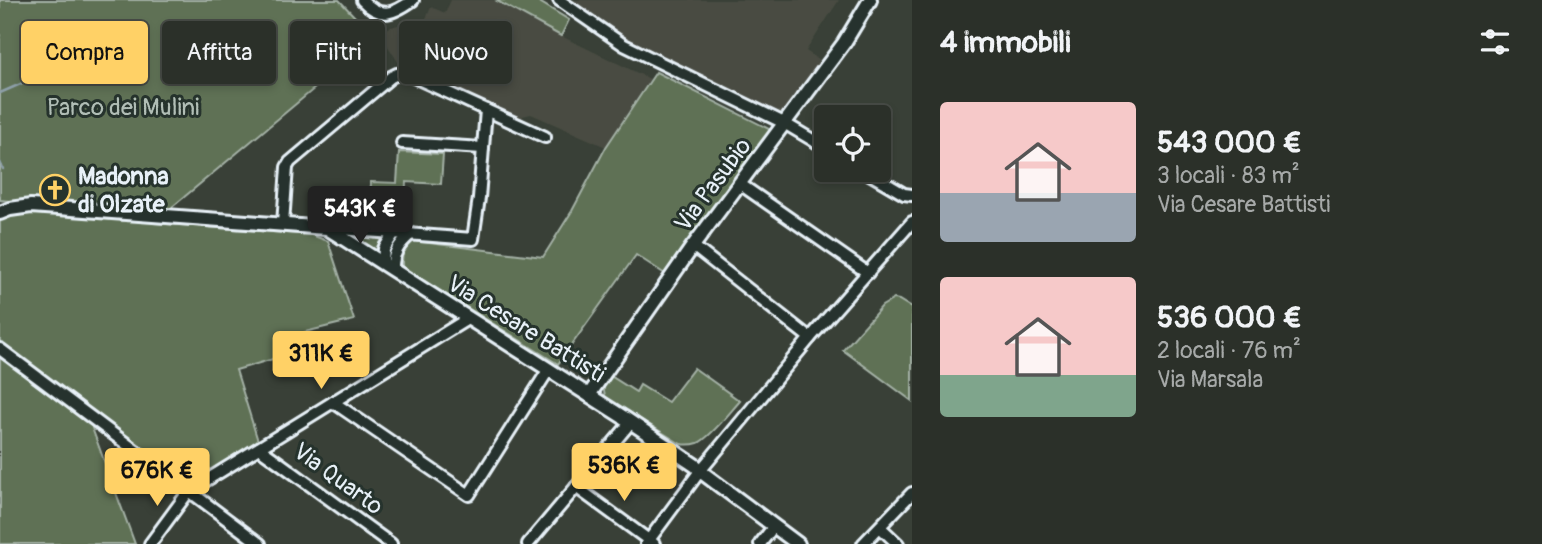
<!DOCTYPE html>
<html lang="it">
<meta charset="utf-8">
<style>
:root{--surface:#2b3029;--page:#373c35;--text:#f1f3f6;--muted:#a6a9a8;--line:#474b46;--accent:#ffd166}
body{margin:0;font-family:Pangolin,sans-serif;background:var(--page);color:var(--text);height:100vh;display:flex;flex-direction:column;font-size:26px;white-space:nowrap}
*{box-sizing:border-box;margin:0}
p{font-size:23px;color:var(--muted)}
.icon{flex:none;width:38px;height:38px;fill:none;stroke:currentColor;stroke-width:2;stroke-linecap:round;stroke-linejoin:round}
.map{position:relative;flex:1;overflow:hidden}
.sheet{display:flex;flex-direction:column;background:var(--surface);width:630px}
.sheet>*{flex:none}
.guide{position:absolute;left:21px;top:21px;width:665px;height:63px;display:flex;gap:14px}
.buttons{position:absolute;left:814px;top:105px;display:grid;gap:14px}
.buttons a{display:grid;place-items:center;width:77px;height:77px;border-radius:7px;background:var(--surface);box-shadow:0 4px 10px #0003,0 0 0 2px var(--line);font-size:35px}
.price{position:absolute;translate:-50% -60px;padding:0 16px;border-radius:7px;background:var(--accent);color:#111;font-size:23px;line-height:46px;filter:drop-shadow(0 2px 4px #0008)}
.price::after{content:'';position:absolute;left:50%;top:42px;width:21px;height:16px;margin-left:-10px;background:inherit;clip-path:polygon(0 0,100% 0,50% 100%)}
.price.current{background:#222;color:#fff}
ul{padding:0;list-style:none}
li{display:flex;align-items:center;gap:21px;height:175px;padding:0 28px}
li span{display:grid;place-items:center;flex:none;width:196px;height:140px;border-radius:7px;color:#555}
li>.icon{margin-inline-start:auto}
span .icon{width:84px;height:84px;fill:#fffc;stroke-width:1}
li b{font-size:30px}
h2{display:flex;justify-content:space-between;align-items:center;height:84px;padding:0 28px;font-size:30px}
.chip{padding:0 24px;border-radius:7px;background:var(--surface);box-shadow:0 4px 10px #0003,0 0 0 2px var(--line);font-size:24px;line-height:63px}
.chip.current{background:var(--accent);color:#111}
main{display:flex;flex:1;min-height:0}
.map>svg:first-child{display:block}
.built{fill:#494c42}
.green{fill:#5f7154;stroke:#a4b1a6;stroke-width:2}
.lines{fill:none;stroke-linecap:round;stroke-linejoin:round}
.stream{stroke:#8d9fa9;stroke-width:2.5}
.minor-casing{stroke:#e8f1f8;stroke-width:16}
.tertiary-casing{stroke:#e8f1f8;stroke-width:18}
.minor{stroke:#26332d;stroke-width:10}
.tertiary{stroke:#26332d;stroke-width:12}
.labels{text-anchor:middle;dominant-baseline:central;stroke-width:6;stroke-linejoin:round;paint-order:stroke}
.park-label{font-size:24px;fill:#b1beb6;stroke:#26332d}
.poi-label{font-size:24px;font-weight:bold;fill:#e8f1f8;stroke:#26332d;text-anchor:start}
.street-label{font-size:24px;fill:#e8f1f8;stroke:#26332d}
</style>
<main>
<div class="map">
<svg width="912" height="544" viewBox="0 0 912 544">
<rect width="100%" height="100%" fill="#394037"/>
<filter id="ink" filterUnits="userSpaceOnUse"><feTurbulence type="fractalNoise" baseFrequency=".0143" numOctaves="2"/><feDisplacementMap in="SourceGraphic" scale="14" xChannelSelector="R" yChannelSelector="G"/><feConvolveMatrix kernelMatrix="1 2 1 2 8 2 1 2 1" color-interpolation-filters="sRGB"/></filter>
<g filter="url(#ink)">
<g class="built">
<path d="M 451,0 L 494,0 L 561,36 L 650,79 L 606,147 L 531,114 L 523,116 L 520,122 L 402,68 L 382,37 L 388,28 L 414,20 L 424,24 L 431,7 L 445,13 Z"/>
<path d="M 570,0 L 839,0 L 806,51 L 823,63 L 781,118 L 638,46 Z"/>
</g>
<g class="green">
<path d="M 0,0 L 339,0 L 375,38 L 153,223 L 311,235 L 328,241 L 354,320 L 305,332 L 310,348 L 236,370 L 258,441 L 201,478 L 187,482 L 100,418 L 92,428 L 135,544 L 0,544 L 0,216 L 12,213 L 85,209 L 0,200 Z"/>
<path d="M 501,0 L 536,0 L 569,20 L 561,36 L 497,1 Z"/>
<path d="M 656,72 L 773,131 L 665,274 L 636,255 L 558,364 L 402,267 C 402,254 402,249 413,241 L 543,257 L 572,211 L 606,147 Z"/>
<path d="M 399,152 L 443,154 L 441,184 L 406,182 L 404,219 L 369,217 L 371,182 L 397,183 Z"/>
<path d="M 351,235 L 382,237 L 378,245 L 376,253 Z"/>
<path d="M 894,299 L 899,300 L 912,308 L 912,401 L 843,350 L 882,306 Z"/>
<path d="M 694,368 L 740,401 C 730,412 710,438 698,443 C 692,445 687,445 681,444 L 606,398 C 602,388 604,384 609,375 L 636,392 L 640,385 L 668,402 Z"/>
</g>
<g class="lines">
<g class="stream">
<path d="M 0,93 L 55,69"/>
<path d="M 0,162 L 3,169"/>
</g>
<g class="minor-casing">
<g id="minor">
<path d="M 362,0 C 381,20 393,14 413,0"/>
<path d="M 559,0 L 624,45 L 784,123 L 826,148"/>
<path d="M 402,143 L 483,148"/>
<path d="M 863,170 L 904,194 L 912,195"/>
<path d="M 740,184 L 868,273"/>
<path d="M 283,224 L 287,167 L 290,162 L 391,77 L 397,74 L 405,73 L 486,110"/>
<path d="M 327,228 L 473,239 L 479,198 L 486,110 L 545,137"/>
<path d="M 693,246 L 810,338"/>
<path d="M 383,263 L 384,249 L 394,233"/>
<path d="M 393,270 C 392,254 399,244 411,234"/>
<path d="M 0,349 L 260,544"/>
<path d="M 333,402 L 469,495 L 549,369"/>
<path d="M 259,448 L 391,544"/>
<path d="M 576,487 L 654,544"/>
<path d="M 880,527 L 898,544"/>
<path d="M 150,544 L 189,491 L 469,318"/>
<path d="M 528,544 L 631,422"/>
<path d="M 646,544 L 700,471 L 810,338 L 912,222"/>
<path d="M 760,544 L 774,526"/>
<path d="M 863,544 L 912,493"/>
</g>
</g>
<g class="tertiary-casing">
<g id="tertiary">
<path d="M 0,213 L 10,209 L 31,206 L 327,228 L 623,417 L 696,466 L 700,471 L 798,544"/>
<path d="M 589,395 L 693,246 L 844,43 L 870,0"/>
</g>
</g>
<use href="#minor" class="minor"/>
<use href="#tertiary" class="tertiary"/>
</g>
</g>
<defs>
<g id="church-ring" transform="scale(1.575)"><circle r="9.5" fill="#26332d" stroke="#ffd166" stroke-width="1.5"/><path d="M-1.2-6h2.4v3.5h3.3v2.4h-3.3V6h-2.4V-.1h-3.3v-2.4h3.3Z" fill="#ffd166"/></g>
</defs>
<g fill-rule="evenodd">
<use href="#church-ring" x="55" y="190"/>
</g>
<g class="labels">
<g class="park-label">
<text x="123" y="107">Parco dei Mulini</text>
</g>
<g class="poi-label">
<text x="78" y="176">Madonna<tspan x="78" dy="28">di Olzate</tspan></text>
</g>
<g class="street-label">
<text transform="translate(713 185) rotate(-53)">Via Pasubio</text>
<text transform="translate(526 329) rotate(32)">Via Cesare Battisti</text>
<text transform="translate(338 479) rotate(36)">Via Quarto</text>
</g>
</g>
</svg>
<div class="buttons">
<a><svg class="icon" aria-label="locate" viewBox="0 0 24 24"><circle cx="12" cy="12" r="6"/><path d="M12 2v4M12 18v4M2 12h4M18 12h4"/></svg></a>
</div>
<b class="price current" style="left:360px;top:246px">543K €</b>
<b class="price" style="left:321px;top:391px">311K €</b>
<b class="price" style="left:624px;top:503px">536K €</b>
<b class="price" style="left:157px;top:508px">676K €</b>
<div class="guide">
<a class="chip current">Compra</a>
<a class="chip">Affitta</a>
<a class="chip">Filtri</a>
<a class="chip">Nuovo</a>
</div>
</div>
<section class="sheet">
<h2>4 immobili<svg class="icon" aria-label="filters" viewBox="0 0 24 24"><path d="M4 7h16M4 17h16"/><circle cx="9" cy="7" r="2"/><circle cx="15" cy="17" r="2"/></svg></h2>
<ul>
<li><span style="background:linear-gradient(#f6c9c9 65%,#9aa5b1 0)"><svg class="icon" aria-label="home" viewBox="0 0 24 24"><path d="M3 11l9-7 9 7M6 9v11h12V9"/></svg></span><div><b>543 000 €</b><p>3 locali · 83 m²</p><p>Via Cesare Battisti</p></div></li>
<li><span style="background:linear-gradient(#f6c9c9 70%,#7fa58c 0)"><svg class="icon" aria-label="home" viewBox="0 0 24 24"><path d="M3 11l9-7 9 7M6 9v11h12V9"/></svg></span><div><b>536 000 €</b><p>2 locali · 76 m²</p><p>Via Marsala</p></div></li>
</ul>
</section>
</main>
